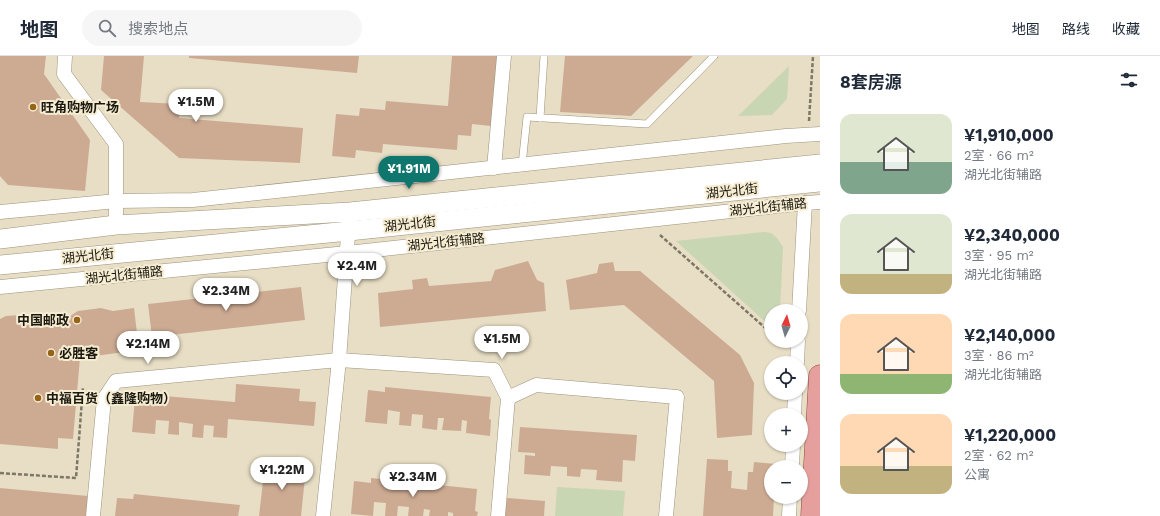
<!DOCTYPE html>
<html lang="zh">
<meta charset="utf-8">
<style>
:root{--surface:#fff;--page:#f6f6f7;--text:#1f2937;--muted:#747a83;--line:#e0e1e3;--accent:#0f766e}
body{margin:0;font-family:"Work Sans","Noto Sans SC",sans-serif;background:var(--page);color:var(--text);height:100vh;display:flex;flex-direction:column;font-size:15px;white-space:nowrap}
*{box-sizing:border-box;margin:0}
p{font-size:13px;color:var(--muted)}
.icon{flex:none;width:22px;height:22px;fill:none;stroke:currentColor;stroke-width:2;stroke-linecap:round;stroke-linejoin:round}
.map{position:relative;flex:1;overflow:hidden}
.panel{display:flex;flex-direction:column;background:var(--surface);width:340px}
.panel>*{flex:none}
.needle{width:26px;rotate:5deg}
.buttons{position:absolute;left:764px;top:248px;display:grid;gap:8px}
.buttons a{display:grid;place-items:center;width:44px;height:44px;border-radius:50%;background:var(--surface);box-shadow:0 1px 3px #0004;font-size:20px}
.price{position:absolute;translate:-50% -34px;padding:0 9px;border-radius:14px;background:#fff;color:#222;font-size:13px;line-height:26px;filter:drop-shadow(0 1px 2px #0008)}
.price::after{content:'';position:absolute;left:50%;top:24px;width:12px;height:9px;margin-left:-6px;background:inherit;clip-path:polygon(0 0,100% 0,50% 100%)}
.price.selected{background:var(--accent);color:#fff}
ul{padding:0;list-style:none}
li{display:flex;align-items:center;gap:12px;height:100px;padding:0 20px}
li span{display:grid;place-items:center;flex:none;width:112px;height:80px;border-radius:12px;color:#555}
li>.icon{margin-inline-start:auto}
span .icon{width:48px;height:48px;fill:#fffc;stroke-width:1}
li b{font-size:17px}
h2{display:flex;justify-content:space-between;align-items:center;height:48px;padding:0 20px;font-size:17px}
header{display:flex;align-items:center;gap:24px;box-sizing:border-box;height:56px;padding:0 20px;background:var(--surface);border-bottom:1px solid var(--line)}
header strong{font-size:19px}
nav{display:flex;gap:22px;margin-inline-start:auto;font-size:14px}
.search{width:280px;height:36px;background:var(--page);display:flex;align-items:center;gap:10px;box-sizing:border-box;padding:0 14px;border-radius:22px;color:var(--muted);font-size:15px}
main{display:flex;flex:1;min-height:0}
.map>svg:first-child{display:block}
.green{fill:#c8d6b3}
.building{fill:#cdab93}
.lines{fill:none;stroke-linecap:round;stroke-linejoin:round}
.lane-casing{stroke:#9b927b;stroke-width:8}
.street-casing{stroke:#9b927b;stroke-width:15}
.secondary-casing{stroke:#9b927b;stroke-width:20}
.primary-casing{stroke:#924641;stroke-width:23}
.path{stroke:#7d7766;stroke-width:2.5;stroke-dasharray:4 2;stroke-linecap:butt}
.lane{stroke:#fff;stroke-width:7}
.street{stroke:#fff;stroke-width:14}
.secondary{stroke:#fff;stroke-width:19}
.primary{stroke:#e5a09e;stroke-width:22}
.poi-dot{fill:#966417;stroke:#f5ecd2;stroke-width:1.5}
.labels{text-anchor:middle;dominant-baseline:central;stroke-width:4;stroke-linejoin:round;paint-order:stroke}
.poi-label{font-size:13px;font-weight:bold;fill:#1a170e;stroke:#f5ecd2;text-anchor:start}
.street-label{font-size:13px;fill:#1a170e;stroke:#f5ecd2}
</style>
<header>
<strong>地图</strong>
<div class="search"><svg class="icon" aria-label="search" viewBox="0 0 24 24"><circle cx="10" cy="10" r="6"/><path d="M15 15l6 6"/></svg>搜索地点</div>
<nav><a>地图</a><a>路线</a><a>收藏</a></nav>
</header>
<main>
<div class="map">
<svg width="820" height="460" viewBox="0 0 820 460">
<rect width="100%" height="100%" fill="#e8dec5"/>
<g class="green">
<path d="M 789,10 L 787,43 L 772,59 L 738,60 Z"/>
<path d="M 764,176 L 771,177 L 777,182 L 783,191 L 780,255 L 771,255 L 771,271 L 676,185 Z"/>
<path d="M 557,431 L 625,435 L 623,460 L 555,460 Z"/>
</g>
<g class="building">
<path d="M 0,0 L 46,0 L 44,18 L 90,84 L 85,135 L 8,129 L 0,120 Z"/>
<path d="M 104,0 L 144,0 L 140,46 L 180,48 L 179,62 L 303,72 L 300,107 L 179,102 L 101,34 Z"/>
<path d="M 189,0 L 359,0 L 357,17 L 189,2 Z"/>
<path d="M 452,0 L 497,0 L 491,70 L 472,68 L 471,80 L 458,79 L 457,94 L 383,88 L 382,97 L 356,94 L 355,102 L 332,100 L 336,58 L 359,60 L 360,52 L 385,54 L 386,45 L 448,50 Z"/>
<path d="M 565,0 L 693,0 L 631,60 L 560,56 Z"/>
<path d="M 528,205 L 537,224 L 544,227 L 546,255 L 380,271 L 378,237 L 413,233 L 412,224 L 427,222 L 429,230 L 491,225 L 495,214 Z"/>
<path d="M 613,206 L 615,215 L 640,215 L 740,299 L 754,327 L 752,379 L 717,382 L 714,325 L 624,249 L 570,254 L 566,224 L 597,217 L 599,208 Z"/>
<path d="M 301,231 L 305,264 L 152,281 L 148,248 Z"/>
<path d="M 101,252 L 113,255 L 134,252 L 139,294 L 80,302 L 73,383 L 58,382 L 58,393 L 0,388 L 0,263 L 6,260 L 33,258 L 34,265 L 67,262 L 78,255 Z"/>
<path d="M 236,328 L 300,333 L 299,345 L 316,346 L 314,370 L 228,363 L 227,382 L 213,381 L 214,370 L 204,369 L 203,382 L 192,381 L 193,368 L 179,366 L 179,379 L 168,378 L 169,365 L 156,364 L 155,378 L 132,376 L 135,342 L 152,344 L 152,339 L 235,346 Z"/>
<path d="M 385,331 L 491,341 L 489,363 L 491,364 L 490,380 L 466,377 L 467,365 L 462,364 L 461,375 L 442,374 L 444,362 L 438,362 L 437,374 L 422,372 L 423,359 L 412,358 L 411,370 L 399,369 L 400,356 L 388,354 L 387,368 L 365,366 L 368,334 L 385,336 Z"/>
<path d="M 520,371 L 637,379 L 635,405 L 623,404 L 622,426 L 596,424 L 597,414 L 581,413 L 580,421 L 567,420 L 567,411 L 551,410 L 550,420 L 524,418 L 525,399 L 535,400 L 535,397 L 518,396 Z"/>
<path d="M 707,403 L 728,404 L 728,415 L 732,415 L 731,432 L 747,434 L 748,416 L 753,416 L 754,406 L 776,408 L 776,411 L 771,411 L 771,441 L 774,441 L 773,460 L 703,460 Z"/>
<path d="M 265,408 L 306,412 L 301,460 L 259,460 Z"/>
<path d="M 371,422 L 477,433 L 475,455 L 478,456 L 477,460 L 453,460 L 453,457 L 448,456 L 448,460 L 429,460 L 430,454 L 424,453 L 423,460 L 408,460 L 409,451 L 398,450 L 397,460 L 385,460 L 386,447 L 374,446 L 373,460 L 351,458 L 354,425 L 371,427 Z"/>
<path d="M 0,432 L 88,440 L 87,460 L 0,460 Z"/>
<path d="M 134,438 L 240,449 L 238,460 L 115,460 L 117,442 L 133,443 Z"/>
<path d="M 507,442 L 545,445 L 544,460 L 505,460 Z"/>
</g>
<g class="lines">
<g class="lane-casing">
<g id="lane">
<path d="M 540,62 L 544,0"/>
<path d="M 522,109 L 527,61 L 647,68 L 714,0"/>
</g>
</g>
<g class="street-casing">
<g id="street">
<path d="M 65,0 L 64,18 L 116,88 L 116,169"/>
<path d="M 494,112 L 504,0"/>
<path d="M 0,156 L 117,145 L 193,144 L 786,80 L 820,78"/>
<path d="M 0,231 L 347,197 L 805,147 L 820,146"/>
<path d="M 799,255 L 805,147"/>
<path d="M 797,307 L 798,285"/>
<path d="M 508,342 L 536,329 L 677,341 L 666,460"/>
<path d="M 794,359 L 795,337"/>
<path d="M 792,411 L 793,389"/>
<path d="M 93,460 L 104,343 L 116,325 L 339,304 L 494,314 L 508,342 L 498,460"/>
<path d="M 323,460 L 339,304 L 349,166"/>
<path d="M 789,460 L 790,441"/>
</g>
</g>
<g class="secondary-casing">
<g id="secondary">
<path d="M 0,183 L 116,169 L 350,156 L 820,108"/>
<path d="M 0,209 L 349,175 L 820,126"/>
</g>
</g>
<g class="primary-casing">
<path id="primary" d="M 812,460 L 820,320"/>
</g>
<g class="path">
<path d="M 809,65 L 813,0"/>
<path d="M 660,179 L 771,277"/>
<path d="M 0,417 L 76,422 L 83,331"/>
</g>
<use href="#lane" class="lane"/>
<use href="#street" class="street"/>
<use href="#secondary" class="secondary"/>
<use href="#primary" class="primary"/>
</g>
<g class="poi-dot">
<circle cx="33" cy="51" r="4"/>
<circle cx="77" cy="264" r="4"/>
<circle cx="51" cy="297" r="4"/>
<circle cx="38" cy="342" r="4"/>
</g>
<g class="labels">
<g class="poi-label">
<text x="41" y="51">旺角购物广场</text>
<text x="69" y="264" text-anchor="end">中国邮政</text>
<text x="59" y="297">必胜客</text>
<text x="46" y="342">中福百货（鑫隆购物）</text>
</g>
<g class="street-label">
<text transform="translate(732 135) rotate(-6)">湖光北街</text>
<text transform="translate(768 151) rotate(-6)">湖光北街辅路</text>
<text transform="translate(410 168) rotate(-6)">湖光北街</text>
<text transform="translate(446 186) rotate(-6)">湖光北街辅路</text>
<text transform="translate(88 200) rotate(-6)">湖光北街</text>
<text transform="translate(124 219) rotate(-6)">湖光北街辅路</text>
</g>
</g>
</svg>
<div class="buttons">
<a><svg class="needle" viewBox="-14 -14 28 28"><path d="M0-13l5 13h-10z" fill="#e53935"/><path d="M0 13l5-13h-10z" fill="#747a83"/></svg></a>
<a><svg class="icon" aria-label="locate" viewBox="0 0 24 24"><circle cx="12" cy="12" r="6"/><path d="M12 2v4M12 18v4M2 12h4M18 12h4"/></svg></a>
<a>+</a>
<a>−</a>
</div>
<b class="price" style="left:196px;top:67px">¥1.5M</b>
<b class="price selected" style="left:409px;top:134px">¥1.91M</b>
<b class="price" style="left:357px;top:231px">¥2.4M</b>
<b class="price" style="left:226px;top:256px">¥2.34M</b>
<b class="price" style="left:502px;top:304px">¥1.5M</b>
<b class="price" style="left:148px;top:309px">¥2.14M</b>
<b class="price" style="left:282px;top:435px">¥1.22M</b>
<b class="price" style="left:413px;top:442px">¥2.34M</b>
</div>
<section class="panel">
<h2>8套房源<svg class="icon" aria-label="filters" viewBox="0 0 24 24"><path d="M4 7h16M4 17h16"/><circle cx="9" cy="7" r="2"/><circle cx="15" cy="17" r="2"/></svg></h2>
<ul>
<li><span style="background:linear-gradient(#dfe7d0 60%,#7fa58c 0)"><svg class="icon" aria-label="home" viewBox="0 0 24 24"><path d="M3 11l9-7 9 7M6 9v11h12V9"/></svg></span><div><b>¥1,910,000</b><p>2室 · 66 m²</p><p>湖光北街辅路</p></div></li>
<li><span style="background:linear-gradient(#dfe7d0 75%,#c2b280 0)"><svg class="icon" aria-label="home" viewBox="0 0 24 24"><path d="M3 11l9-7 9 7M6 9v11h12V9"/></svg></span><div><b>¥2,340,000</b><p>3室 · 95 m²</p><p>湖光北街辅路</p></div></li>
<li><span style="background:linear-gradient(#ffd9b3 75%,#8fb573 0)"><svg class="icon" aria-label="home" viewBox="0 0 24 24"><path d="M3 11l9-7 9 7M6 9v11h12V9"/></svg></span><div><b>¥2,140,000</b><p>3室 · 86 m²</p><p>湖光北街辅路</p></div></li>
<li><span style="background:linear-gradient(#ffd9b3 65%,#c2b280 0)"><svg class="icon" aria-label="home" viewBox="0 0 24 24"><path d="M3 11l9-7 9 7M6 9v11h12V9"/></svg></span><div><b>¥1,220,000</b><p>2室 · 62 m²</p><p>公寓</p></div></li>
</ul>
</section>
</main>
